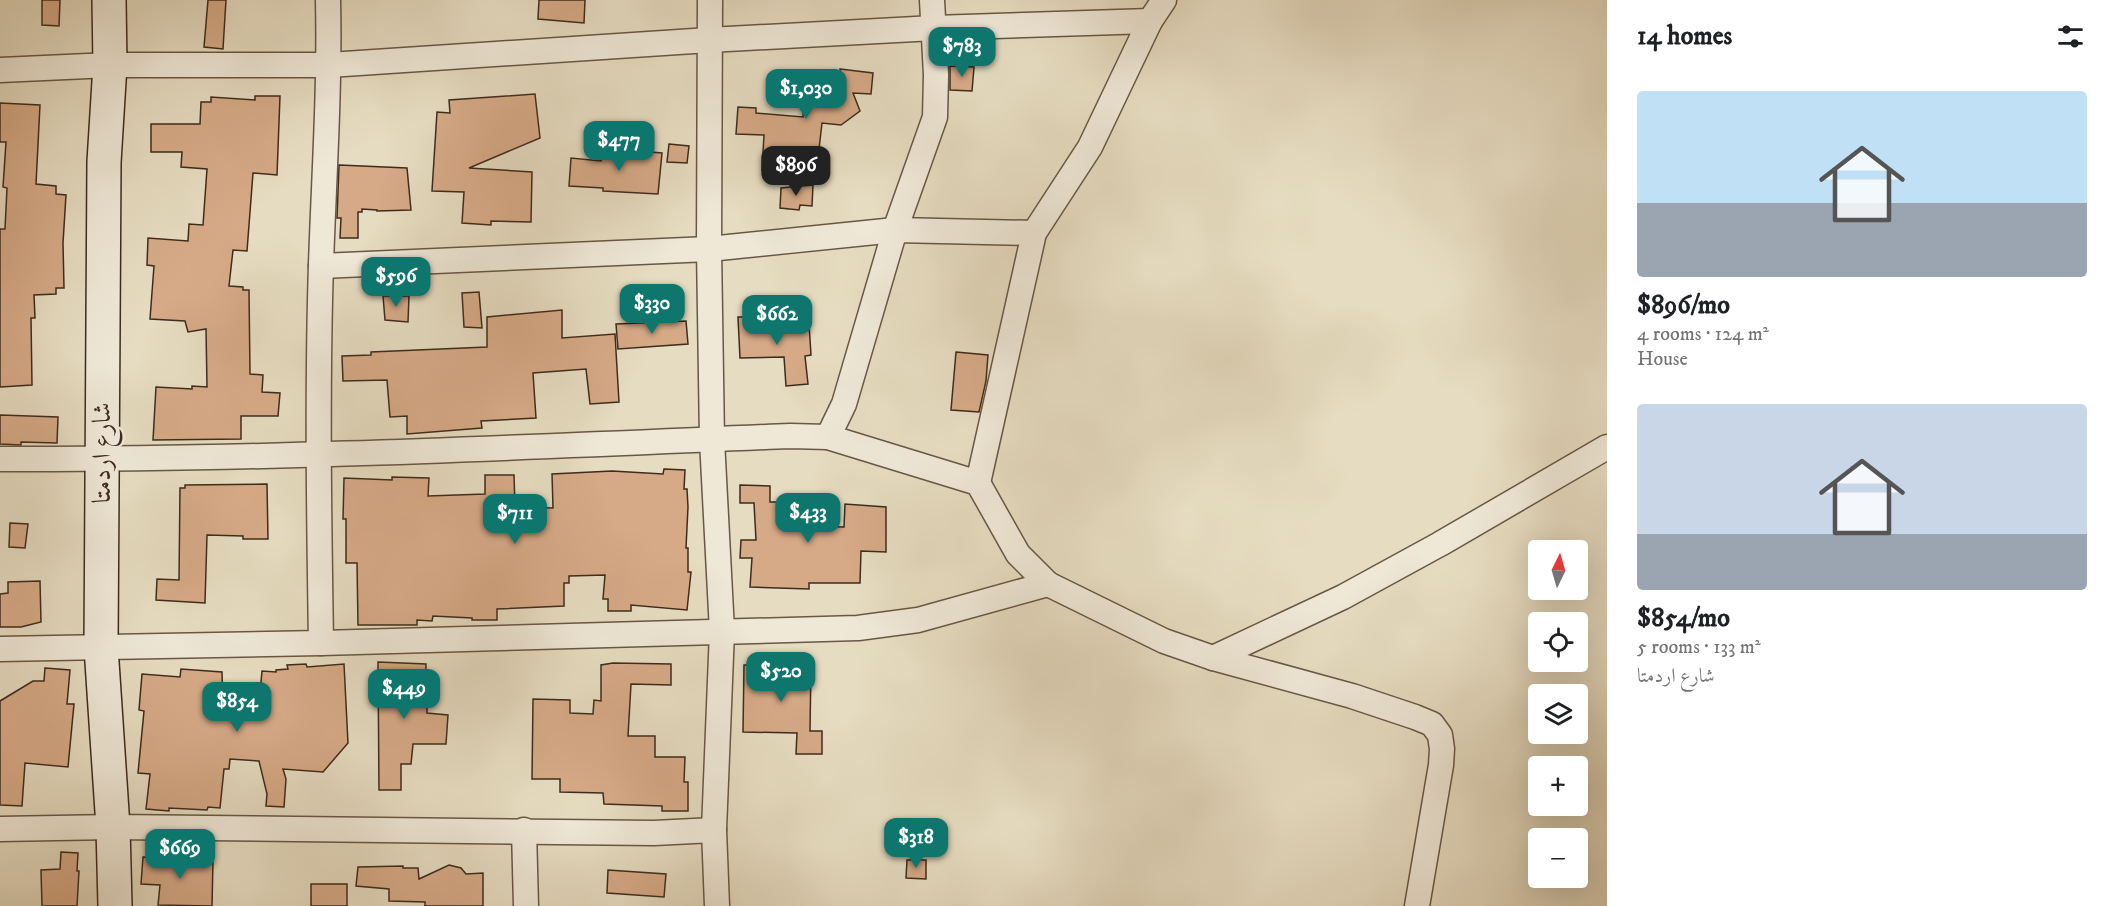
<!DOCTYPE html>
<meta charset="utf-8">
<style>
:root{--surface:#fff;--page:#f2f2f2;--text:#202124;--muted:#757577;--accent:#0f766e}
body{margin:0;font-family:"IM FELL DW Pica",Amiri,serif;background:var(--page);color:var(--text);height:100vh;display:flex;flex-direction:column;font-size:22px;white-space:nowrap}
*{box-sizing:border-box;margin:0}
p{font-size:20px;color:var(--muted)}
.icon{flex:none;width:33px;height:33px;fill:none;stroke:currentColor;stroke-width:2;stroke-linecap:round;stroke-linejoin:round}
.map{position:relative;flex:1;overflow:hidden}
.details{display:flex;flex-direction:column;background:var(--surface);width:510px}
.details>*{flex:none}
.needle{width:39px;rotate:5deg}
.fabs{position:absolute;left:1528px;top:540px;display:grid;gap:12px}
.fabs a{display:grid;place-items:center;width:60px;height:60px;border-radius:6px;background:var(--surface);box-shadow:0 6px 24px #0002;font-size:30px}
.price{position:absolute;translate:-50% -51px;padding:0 14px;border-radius:12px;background:var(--accent);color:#fff;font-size:20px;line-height:39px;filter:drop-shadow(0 2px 3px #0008)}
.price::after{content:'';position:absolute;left:50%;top:36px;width:18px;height:14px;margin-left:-9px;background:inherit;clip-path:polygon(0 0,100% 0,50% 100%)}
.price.on{background:#222;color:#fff}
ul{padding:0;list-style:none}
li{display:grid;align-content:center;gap:12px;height:318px;padding:0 30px}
li span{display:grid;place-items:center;height:186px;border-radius:6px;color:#555}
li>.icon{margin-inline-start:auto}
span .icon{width:108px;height:108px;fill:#fffc;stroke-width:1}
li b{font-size:26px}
h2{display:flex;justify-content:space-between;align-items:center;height:72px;padding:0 30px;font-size:26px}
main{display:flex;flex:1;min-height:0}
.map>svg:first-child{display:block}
.building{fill:#d6aa87;stroke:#3e2b1c;stroke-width:1.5}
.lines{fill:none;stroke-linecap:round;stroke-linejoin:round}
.minor-casing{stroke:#685745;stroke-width:27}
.secondary-casing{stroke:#3e2b1c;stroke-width:36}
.minor{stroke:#efe8d7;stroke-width:24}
.secondary{stroke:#efe8d7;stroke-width:33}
.labels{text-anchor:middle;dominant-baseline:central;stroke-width:4.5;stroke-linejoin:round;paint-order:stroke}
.street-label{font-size:26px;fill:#3e2b1c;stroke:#efe8d7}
</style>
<main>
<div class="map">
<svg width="1607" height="906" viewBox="0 0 1607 906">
<rect width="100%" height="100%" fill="#e6dcc1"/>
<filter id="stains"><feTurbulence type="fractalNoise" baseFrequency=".00333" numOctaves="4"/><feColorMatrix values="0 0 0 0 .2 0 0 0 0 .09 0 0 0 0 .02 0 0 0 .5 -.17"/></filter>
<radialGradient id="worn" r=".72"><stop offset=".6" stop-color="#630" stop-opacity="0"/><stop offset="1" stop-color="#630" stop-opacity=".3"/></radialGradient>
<g class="building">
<path d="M 42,0 L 60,0 L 59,26 L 42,25 Z"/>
<path d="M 208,0 L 226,0 L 223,49 L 204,47 Z"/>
<path d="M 539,0 L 585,0 L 584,23 L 538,19 Z"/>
<path d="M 950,66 L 974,67 L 972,91 L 950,90 Z"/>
<path d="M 840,69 L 873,73 L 871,94 L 853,93 L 860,111 L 841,125 L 822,123 L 816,175 L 762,170 L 764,135 L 736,134 L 738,107 L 756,108 L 756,113 L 803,117 L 805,71 L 840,72 Z"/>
<path d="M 535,94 L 540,138 L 469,168 L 532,172 L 531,222 L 491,221 L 491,225 L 462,223 L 464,192 L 432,191 L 437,112 L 450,113 L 449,100 Z"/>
<path d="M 255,96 L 280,96 L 277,175 L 253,173 L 247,251 L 233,250 L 229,286 L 243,287 L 243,290 L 249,290 L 250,374 L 263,375 L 262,392 L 280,393 L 278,416 L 241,416 L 241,439 L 153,440 L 156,387 L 192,389 L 192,386 L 207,387 L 206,329 L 188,332 L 185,321 L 150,319 L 154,266 L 147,265 L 148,238 L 188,241 L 189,224 L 203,225 L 207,169 L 181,167 L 182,152 L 151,152 L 151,124 L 200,124 L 201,102 L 211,102 L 211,97 L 255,100 Z"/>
<path d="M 0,103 L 40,105 L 36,184 L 56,186 L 56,194 L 66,195 L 63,243 L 64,288 L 56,288 L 56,294 L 34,295 L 35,318 L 31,318 L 32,385 L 0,387 L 0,229 L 5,229 L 7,188 L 3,187 L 6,142 L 0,142 Z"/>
<path d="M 669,144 L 689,146 L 687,163 L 667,162 Z"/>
<path d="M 615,149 L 662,153 L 658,194 L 603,191 L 603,188 L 569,186 L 571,158 L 601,161 L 602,150 L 615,151 Z"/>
<path d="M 339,165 L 407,168 L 411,210 L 377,211 L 377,210 L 362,209 L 362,212 L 358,212 L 358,238 L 340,238 L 341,218 L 337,218 Z"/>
<path d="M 813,185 L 812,206 L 800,205 L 799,210 L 780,208 L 781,188 Z"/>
<path d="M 479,292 L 482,328 L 464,327 L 462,293 Z"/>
<path d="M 383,296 L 409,296 L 408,322 L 385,320 Z"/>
<path d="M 562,310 L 562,338 L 615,334 L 619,402 L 590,404 L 586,369 L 533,373 L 536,418 L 481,421 L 482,428 L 407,434 L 407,416 L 390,417 L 387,380 L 343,381 L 342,356 L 371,355 L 371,352 L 487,347 L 487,317 Z"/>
<path d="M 738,317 L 757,317 L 757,328 L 809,324 L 811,355 L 805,356 L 808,384 L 786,386 L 784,357 L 740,358 Z"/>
<path d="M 686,321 L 688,344 L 618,349 L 616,324 Z"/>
<path d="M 956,352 L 988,355 L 986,381 L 979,412 L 951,410 Z"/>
<path d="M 0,415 L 58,417 L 57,443 L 21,442 L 21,445 L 0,444 Z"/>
<path d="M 664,469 L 685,470 L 684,489 L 687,489 L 688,507 L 686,548 L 688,548 L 688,572 L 691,572 L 687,610 L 631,605 L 631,611 L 608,611 L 608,599 L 603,599 L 605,575 L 569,576 L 569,583 L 564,583 L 564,606 L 497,609 L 497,620 L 472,620 L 472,618 L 433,616 L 432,621 L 417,620 L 417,625 L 358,625 L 357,563 L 346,563 L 346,519 L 343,519 L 344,478 L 392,480 L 392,477 L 429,478 L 428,496 L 485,494 L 485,475 L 514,475 L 515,507 L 553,508 L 552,474 L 612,471 L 663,474 Z"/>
<path d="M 267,484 L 268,539 L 243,539 L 243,536 L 207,535 L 205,603 L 156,600 L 157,579 L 179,580 L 180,488 L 185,488 L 185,485 Z"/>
<path d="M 740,485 L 770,486 L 770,502 L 796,502 L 796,515 L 801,515 L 800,526 L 844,527 L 845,504 L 886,507 L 886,552 L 861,551 L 860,583 L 809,583 L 809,589 L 750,587 L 752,558 L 740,558 L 741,540 L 756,540 L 754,503 L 740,503 Z"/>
<path d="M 10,523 L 28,524 L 25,548 L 9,547 Z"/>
<path d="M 40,581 L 41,622 L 21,627 L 0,627 L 0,594 L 8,593 L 8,582 Z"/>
<path d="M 378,662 L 426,664 L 425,703 L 427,703 L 427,713 L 448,715 L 446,744 L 413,744 L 411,764 L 401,764 L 401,790 L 379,790 Z"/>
<path d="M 613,663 L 671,664 L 671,685 L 631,684 L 628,736 L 655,736 L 655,757 L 685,757 L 684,782 L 688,782 L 688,811 L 662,811 L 662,806 L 604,804 L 603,793 L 560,792 L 560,779 L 532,779 L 533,699 L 570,700 L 570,713 L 593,714 L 594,700 L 601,701 L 601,665 Z"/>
<path d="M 787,663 L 811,664 L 810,731 L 822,731 L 822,754 L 796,754 L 797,733 L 743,732 L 744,665 L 787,665 Z"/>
<path d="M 306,664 L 307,667 L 344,664 L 348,743 L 323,772 L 283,769 L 286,779 L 284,807 L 266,806 L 267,794 L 259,761 L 230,759 L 229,769 L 224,769 L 220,808 L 208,807 L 207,810 L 169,808 L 169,811 L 146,809 L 150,774 L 138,773 L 144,711 L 139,710 L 142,674 L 180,677 L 181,669 L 222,672 L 223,712 L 258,715 L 262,671 L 276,672 L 276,670 L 288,669 L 287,665 Z"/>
<path d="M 45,668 L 70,670 L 67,704 L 74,704 L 68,767 L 25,763 L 22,806 L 0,805 L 0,701 L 33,681 L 44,681 Z"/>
<path d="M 61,852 L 78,853 L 77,871 L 79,871 L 77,906 L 42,906 L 41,870 L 60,869 Z"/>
<path d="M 143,857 L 213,860 L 212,906 L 158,905 L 160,885 L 141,884 Z"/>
<path d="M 907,860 L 926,860 L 926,879 L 906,878 Z"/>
<path d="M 449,865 L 461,868 L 466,874 L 483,873 L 483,906 L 425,906 L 425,902 L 389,901 L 389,889 L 356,886 L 358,867 L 403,866 L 403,868 L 418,868 L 419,879 Z"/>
<path d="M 608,870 L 666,874 L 664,897 L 607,893 Z"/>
<rect x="311" y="884" width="36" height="22"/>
</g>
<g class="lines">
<g class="minor-casing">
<g id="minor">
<path d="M 710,0 L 709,249 L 712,440 L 722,631 L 714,830 L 717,906"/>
<path d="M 0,70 L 110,65 L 329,65 L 709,40 L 934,28 L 1150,21"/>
<path d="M 321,266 L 709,249 L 895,230 L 1034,233"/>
<path d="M 828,437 L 844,404 L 895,230 L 935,117 L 936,75 L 932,0"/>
<path d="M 0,459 C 263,460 527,447 790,436 L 828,437 L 978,483 L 1018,554 L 1048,584 L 1164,641 L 1213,658 L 1352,696 L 1415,717 L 1432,724 L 1440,735 L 1442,749 L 1441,765 L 1417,906"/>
<path d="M 978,483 L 1034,233 L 1090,147 L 1150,21 L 1164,0"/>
<path d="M 321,643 C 319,517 317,390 321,264 C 324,176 330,88 328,0"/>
<path d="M 0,649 L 321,643 L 858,628 L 918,620 L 1048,584"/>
<path d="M 1213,658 L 1343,597 L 1440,544 L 1607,447"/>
<path d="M 0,829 L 113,827 L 654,833 L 714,830"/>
<path d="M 524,830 L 526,906"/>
</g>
</g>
<g class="secondary-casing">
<path id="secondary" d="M 109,0 L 110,65 L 104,162 L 101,647 L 113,827 L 115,906"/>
</g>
<use href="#minor" class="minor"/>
<use href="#secondary" class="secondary"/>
</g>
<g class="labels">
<g class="street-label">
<text transform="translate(102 453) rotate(-90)">شارع اردمتا</text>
</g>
</g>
<rect width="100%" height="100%" filter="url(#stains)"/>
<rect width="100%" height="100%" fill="url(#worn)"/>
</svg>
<div class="fabs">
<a><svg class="needle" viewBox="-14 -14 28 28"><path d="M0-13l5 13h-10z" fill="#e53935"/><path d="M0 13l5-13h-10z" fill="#757577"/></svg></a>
<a><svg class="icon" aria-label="locate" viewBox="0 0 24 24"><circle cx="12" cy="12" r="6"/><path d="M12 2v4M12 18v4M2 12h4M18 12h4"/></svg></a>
<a><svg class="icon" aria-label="layers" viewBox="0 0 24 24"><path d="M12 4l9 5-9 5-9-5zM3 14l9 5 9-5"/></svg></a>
<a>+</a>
<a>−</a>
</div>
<b class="price" style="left:962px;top:78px">$783</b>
<b class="price" style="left:806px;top:120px">$1,030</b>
<b class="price" style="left:619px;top:172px">$477</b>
<b class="price on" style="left:796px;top:197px">$896</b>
<b class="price" style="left:396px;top:308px">$596</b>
<b class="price" style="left:652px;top:335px">$330</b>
<b class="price" style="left:777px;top:346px">$662</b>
<b class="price" style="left:808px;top:544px">$433</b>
<b class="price" style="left:515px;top:545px">$711</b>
<b class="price" style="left:781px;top:703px">$520</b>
<b class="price" style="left:404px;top:720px">$449</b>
<b class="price" style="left:237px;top:733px">$854</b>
<b class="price" style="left:916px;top:869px">$318</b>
<b class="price" style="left:180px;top:880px">$669</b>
</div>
<section class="details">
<h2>14 homes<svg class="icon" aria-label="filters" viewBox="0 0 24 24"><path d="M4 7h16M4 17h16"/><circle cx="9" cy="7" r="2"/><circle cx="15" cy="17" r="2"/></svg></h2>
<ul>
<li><span style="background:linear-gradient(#bfe0f5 60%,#9aa5b1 0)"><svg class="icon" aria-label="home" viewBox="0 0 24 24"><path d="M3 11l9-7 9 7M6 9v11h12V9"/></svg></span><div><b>$896/mo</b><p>4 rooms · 124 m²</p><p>House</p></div></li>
<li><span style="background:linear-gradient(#c9d6e8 70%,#9aa5b1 0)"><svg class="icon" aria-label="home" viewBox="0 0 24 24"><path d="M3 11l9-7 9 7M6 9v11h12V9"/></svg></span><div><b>$854/mo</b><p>5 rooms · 133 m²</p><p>شارع اردمتا</p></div></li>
</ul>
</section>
</main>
